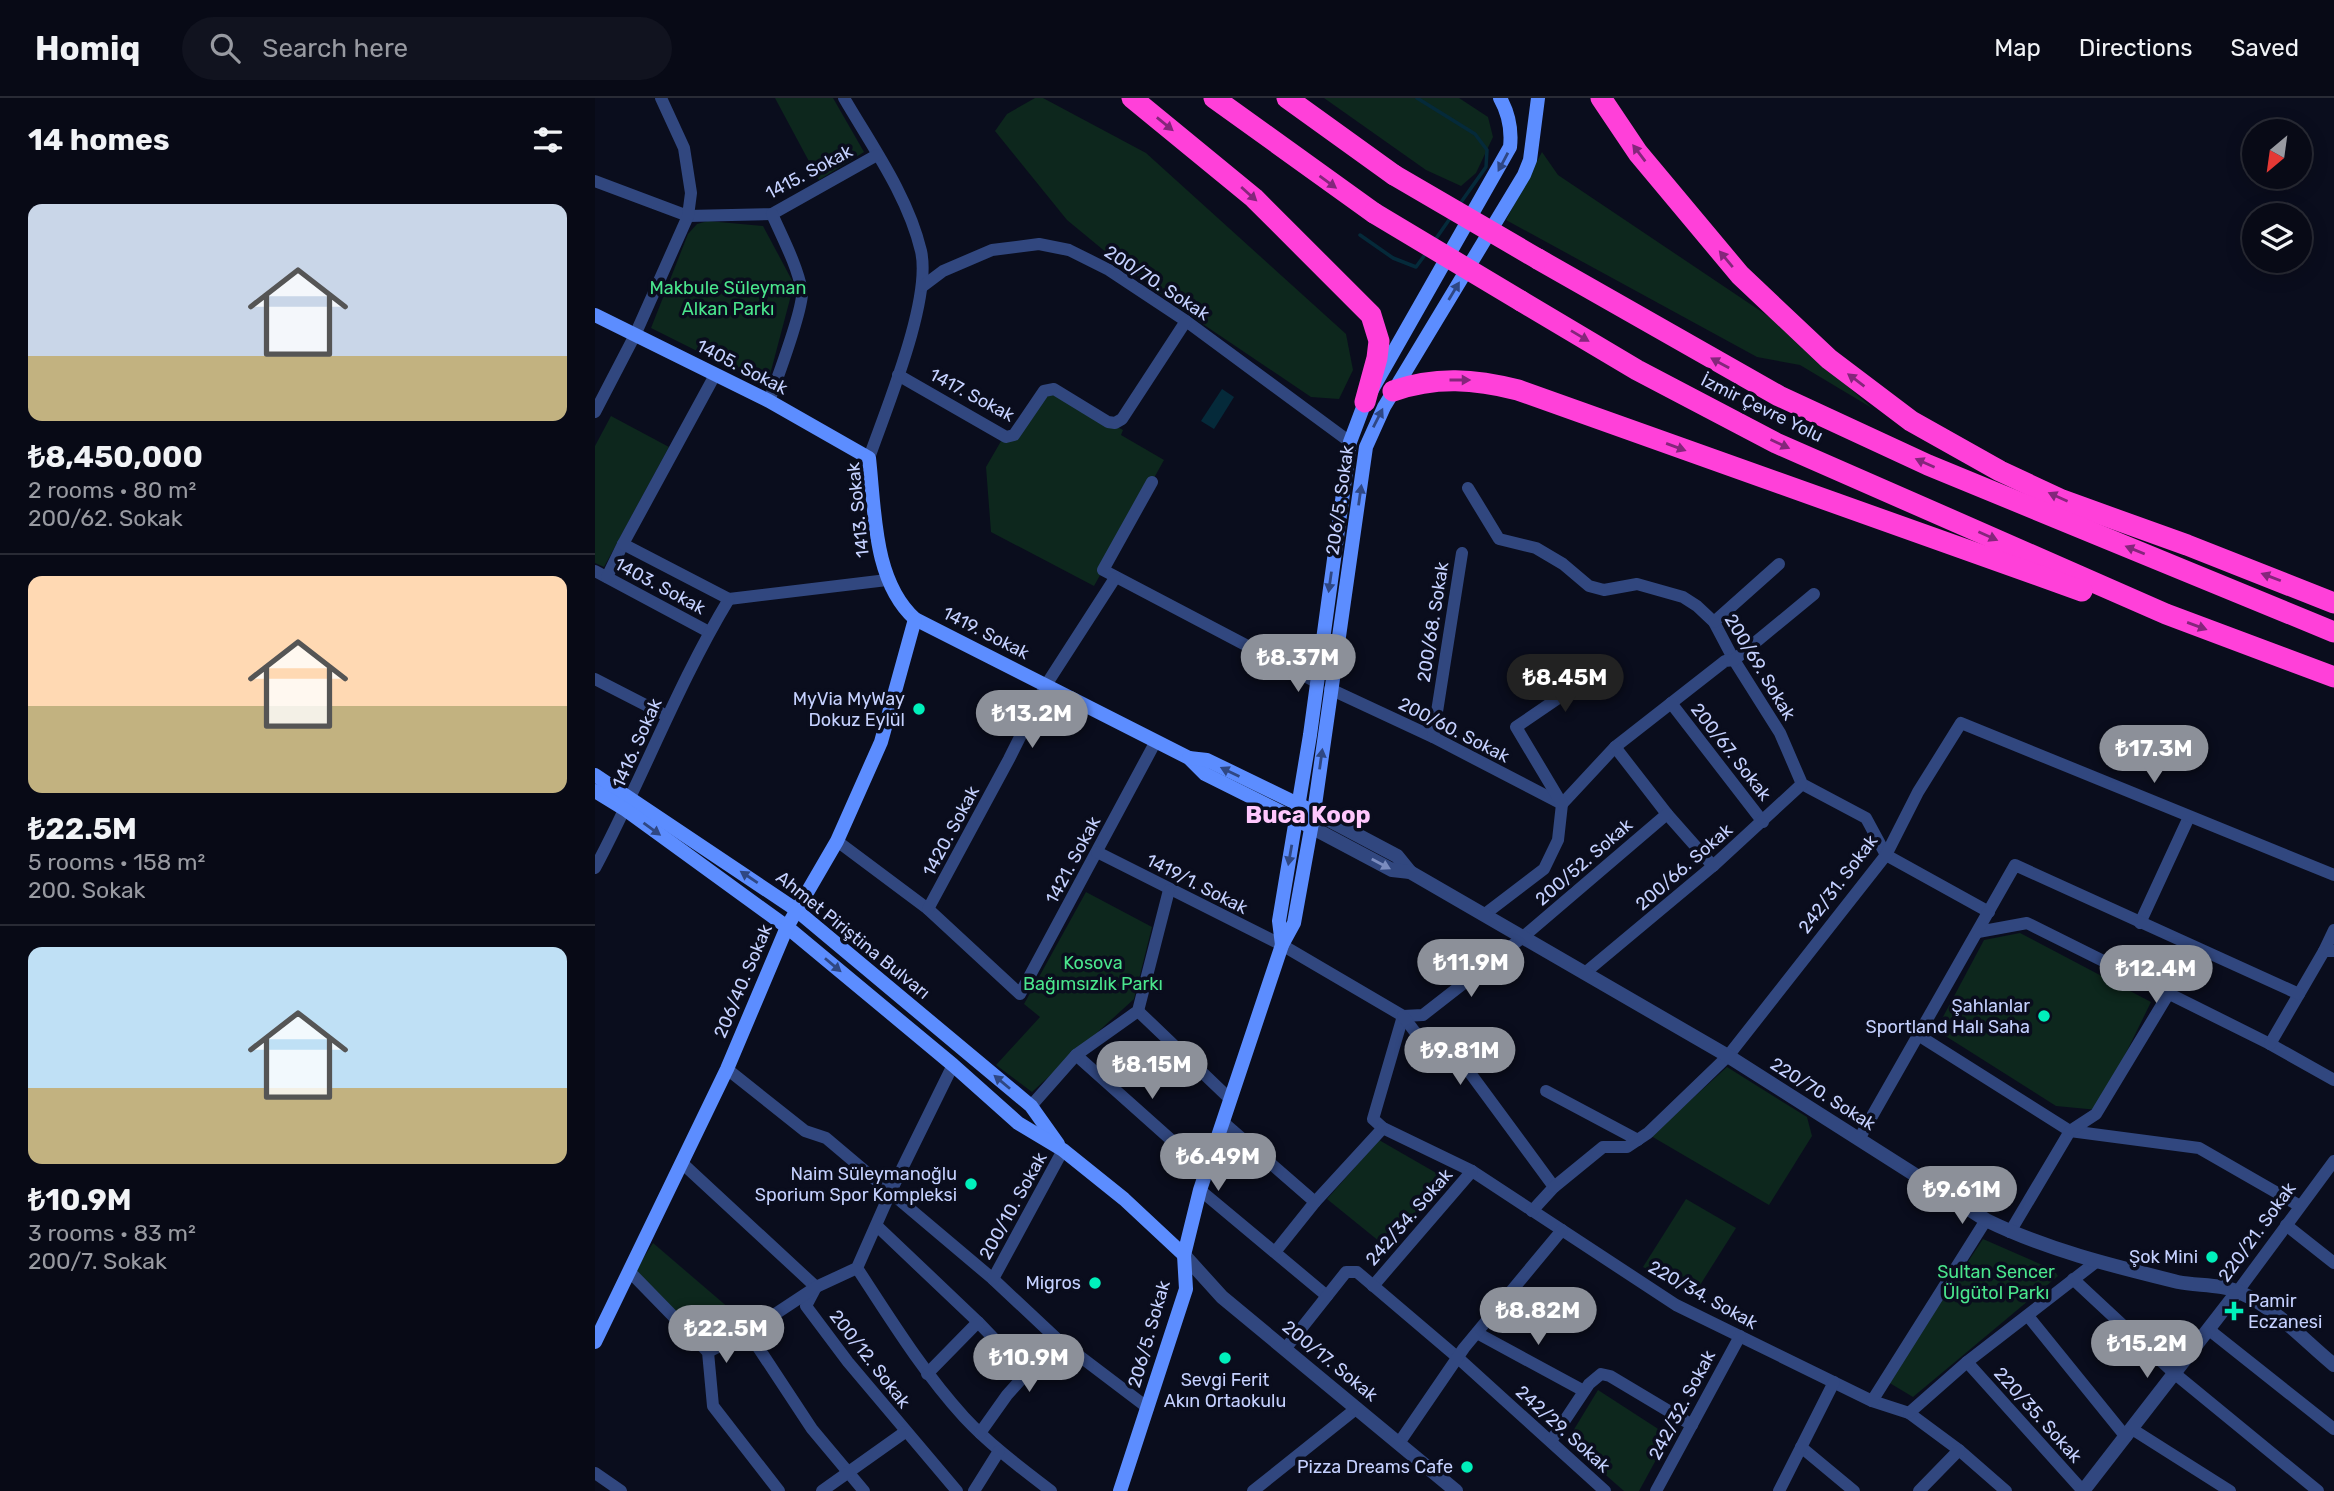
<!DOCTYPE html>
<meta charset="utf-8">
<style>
:root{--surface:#080a16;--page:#11131f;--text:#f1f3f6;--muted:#989aa1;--line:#292b35;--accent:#8c9099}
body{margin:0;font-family:Rubik,sans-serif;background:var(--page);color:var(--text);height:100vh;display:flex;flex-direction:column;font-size:26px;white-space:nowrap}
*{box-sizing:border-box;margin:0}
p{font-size:23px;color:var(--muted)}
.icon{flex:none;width:38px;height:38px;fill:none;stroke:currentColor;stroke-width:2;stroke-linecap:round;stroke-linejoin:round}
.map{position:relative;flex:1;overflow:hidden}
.side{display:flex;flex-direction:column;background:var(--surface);width:595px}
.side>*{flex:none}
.needle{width:46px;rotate:209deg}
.tools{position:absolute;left:1647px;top:21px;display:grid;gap:14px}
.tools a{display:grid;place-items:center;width:70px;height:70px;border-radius:50%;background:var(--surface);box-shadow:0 4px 18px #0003,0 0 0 2px var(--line);font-size:35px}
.price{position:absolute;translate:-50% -60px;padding:0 16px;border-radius:24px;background:var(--accent);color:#fff;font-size:23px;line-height:46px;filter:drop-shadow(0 2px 4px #0008)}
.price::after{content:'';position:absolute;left:50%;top:42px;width:21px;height:16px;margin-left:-10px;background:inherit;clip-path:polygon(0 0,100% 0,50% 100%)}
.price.current{background:#222;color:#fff}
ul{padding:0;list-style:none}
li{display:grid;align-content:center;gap:14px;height:371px;padding:0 28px}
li+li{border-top:2px solid var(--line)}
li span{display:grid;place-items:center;height:217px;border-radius:14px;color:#555}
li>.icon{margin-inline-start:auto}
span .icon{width:126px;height:126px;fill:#fffc;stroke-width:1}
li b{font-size:30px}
h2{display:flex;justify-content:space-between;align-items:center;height:84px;padding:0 28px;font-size:30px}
header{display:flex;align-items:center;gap:42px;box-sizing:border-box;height:98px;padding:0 35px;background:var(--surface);border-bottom:2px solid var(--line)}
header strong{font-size:33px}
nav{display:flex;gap:38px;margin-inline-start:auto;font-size:24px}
.search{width:490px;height:63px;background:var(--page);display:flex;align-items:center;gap:18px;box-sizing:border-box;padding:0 24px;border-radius:38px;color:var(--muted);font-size:26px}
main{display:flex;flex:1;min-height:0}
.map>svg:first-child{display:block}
.green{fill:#0d271d}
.water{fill:#052a3a}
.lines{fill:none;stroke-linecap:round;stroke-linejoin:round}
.stream{stroke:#052a3a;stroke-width:3.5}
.minor{stroke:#31477f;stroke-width:12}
.tertiary{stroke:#31477f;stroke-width:14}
.secondary{stroke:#5c8dff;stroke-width:14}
.motorway{stroke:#ff40d9;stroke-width:21}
.motorway-bridge{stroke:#ff40d9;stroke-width:21}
.oneway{fill:#84267b}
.oneway2{fill:#2f4783}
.oneway3{fill:#7b8cbf}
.poi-dot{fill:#00f0bb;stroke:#0a0d1d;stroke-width:2.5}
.labels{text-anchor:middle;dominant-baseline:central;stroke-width:7;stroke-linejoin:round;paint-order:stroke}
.street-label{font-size:18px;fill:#c5d1ff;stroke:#0a0d1d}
.park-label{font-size:18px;fill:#4ae68d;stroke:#0a0d1d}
.poi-label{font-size:18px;fill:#c5d1ff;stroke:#0a0d1d;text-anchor:end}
.district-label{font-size:24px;font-weight:bold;fill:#ffc7fd;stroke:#0a0d1d}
</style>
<header>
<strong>Homiq</strong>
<div class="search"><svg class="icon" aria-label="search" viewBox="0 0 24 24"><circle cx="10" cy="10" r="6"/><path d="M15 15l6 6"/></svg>Search here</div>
<nav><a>Map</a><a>Directions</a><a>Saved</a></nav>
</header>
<main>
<section class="side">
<h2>14 homes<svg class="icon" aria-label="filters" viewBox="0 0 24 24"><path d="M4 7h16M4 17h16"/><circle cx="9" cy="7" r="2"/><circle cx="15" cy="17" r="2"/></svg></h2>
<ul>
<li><span style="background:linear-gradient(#c9d6e8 70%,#c2b280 0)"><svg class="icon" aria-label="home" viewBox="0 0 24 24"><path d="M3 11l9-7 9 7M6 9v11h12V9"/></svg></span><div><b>₺8,450,000</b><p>2 rooms · 80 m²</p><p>200/62. Sokak</p></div></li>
<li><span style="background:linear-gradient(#ffd9b3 60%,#c2b280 0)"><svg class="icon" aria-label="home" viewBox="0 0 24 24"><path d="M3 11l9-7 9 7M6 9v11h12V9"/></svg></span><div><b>₺22.5M</b><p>5 rooms · 158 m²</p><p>200. Sokak</p></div></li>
<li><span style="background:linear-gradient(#bfe0f5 65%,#c2b280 0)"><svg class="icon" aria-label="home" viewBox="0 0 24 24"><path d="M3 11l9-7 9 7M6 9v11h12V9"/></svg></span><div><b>₺10.9M</b><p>3 rooms · 83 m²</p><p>200/7. Sokak</p></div></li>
</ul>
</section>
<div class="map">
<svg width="1739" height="1393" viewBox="0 0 1739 1393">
<rect width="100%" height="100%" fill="#0a0d1d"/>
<g class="green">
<path d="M 180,0 L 238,0 L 269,54 L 224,82 Z"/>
<path d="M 440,0 L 448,0 L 551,55 L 751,236 L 758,272 L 744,301 L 716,299 L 584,210 L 512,155 L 472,122 L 400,33 L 412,16 Z"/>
<path d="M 729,0 L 864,0 L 893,19 L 898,39 L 881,75 L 866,88 L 831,72 Z"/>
<path d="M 947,54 L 963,77 L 1176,220 L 1277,310 L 1205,267 L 1162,259 L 911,122 Z"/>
<path d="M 113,123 L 168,128 L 199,186 L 172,288 L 56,230 L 93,136 L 102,126 Z"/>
<path d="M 451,291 L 528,332 L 526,337 L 569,362 L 499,488 L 396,434 L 391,369 L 409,338 L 411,339 Z"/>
<path d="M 16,318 L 74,349 L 9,469 L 0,465 L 0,348 Z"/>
<path d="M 491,794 L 557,829 L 539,901 L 437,994 L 401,967 L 445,919 L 429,906 Z"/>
<path d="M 1425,835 L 1556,904 L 1503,1012 L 1461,1008 L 1341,932 L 1389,842 Z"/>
<path d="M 1132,969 L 1212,1019 L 1217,1038 L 1174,1107 L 1056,1038 Z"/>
<path d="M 784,1042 L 850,1080 L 795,1152 L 732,1101 Z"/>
<path d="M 1091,1101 L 1141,1130 L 1100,1195 L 1048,1169 Z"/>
<path d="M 1388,1141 L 1459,1172 L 1463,1178 L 1318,1299 L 1293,1284 Z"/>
<path d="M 58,1145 L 149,1223 L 109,1247 L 39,1175 Z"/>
<path d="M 1003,1292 L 1074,1338 L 1044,1393 L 1029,1393 L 972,1343 Z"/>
</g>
<path class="water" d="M 627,291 L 639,299 L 619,331 L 606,323 Z"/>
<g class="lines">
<g class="stream">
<path d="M 822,0 L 880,36 L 892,52 L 891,69 L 864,107"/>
<path d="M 765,137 L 798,160 L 821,169 L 832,154"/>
<path d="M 840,142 L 856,119"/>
</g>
<g class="minor">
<path d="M 249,0 C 277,48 313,98 326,153 C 337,202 291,311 274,360"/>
<path d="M 0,83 L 93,118 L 177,116 L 282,57"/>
<path d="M 328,188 L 348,173 L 397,152 L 444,146 L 474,152 L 514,172 L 591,223 L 755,344"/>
<path d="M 303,277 L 411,339 L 419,337 L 449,293 L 459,291 L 513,324 L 520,325 L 527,321 L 591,223"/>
<path d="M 174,303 C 181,284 209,209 207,193 C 202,167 188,141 177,116"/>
<path d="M 0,314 L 40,237 L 93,118 L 96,95 L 89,50 L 66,0"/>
<path d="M 557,384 L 508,472 L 721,584"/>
<path d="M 873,390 L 904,441 L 941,450 L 968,466 L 994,488 L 1009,492 L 1042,486 L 1088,499 L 1102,508 L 1119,524 L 1139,562 L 1185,635 L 1207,686 L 1271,720 L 1291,757 L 1394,814"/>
<path d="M 0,473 L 114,534"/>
<path d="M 12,479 L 28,446"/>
<path d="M 134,501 L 292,482"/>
<path d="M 1119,524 L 1184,466"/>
<path d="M 0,581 L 72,618"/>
<path d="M 735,591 L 838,639 L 967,706 L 1020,649 L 1130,563 L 1139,562 L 1219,496"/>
<path d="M 1076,605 L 1168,724"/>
<path d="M 838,639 L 867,455"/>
<path d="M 1020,649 L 1072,716 L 1118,768"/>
<path d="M 242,743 L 333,811 L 425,896 L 561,643"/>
<path d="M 502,754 L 687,847 L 808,918 L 778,1021 L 788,1030 L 877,1073 L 1081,1207 L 1277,1303 L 1314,1315 L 1364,1352 L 1411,1393"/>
<path d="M 0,770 C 47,682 82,587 134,501 L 28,446 L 120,277"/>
<path d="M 333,811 L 414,661 L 451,587 L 520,480"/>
<path d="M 890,816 L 949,771 L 963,742 L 967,706 L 921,629 L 1000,575"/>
<path d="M 1545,825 L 1594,719"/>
<path d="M 1383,834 L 1432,825 L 1675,946 L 1739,982"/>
<path d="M 1729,853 L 1739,832"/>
<path d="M 991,874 L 1118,768 L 1207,686"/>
<path d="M 543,913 L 635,1001"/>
<path d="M 808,918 L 828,917 L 928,839 L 1072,716"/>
<path d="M 808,918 L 820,934 L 867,964 L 959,1089 L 937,1113"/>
<path d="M 1323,937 L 1475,1033 L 1604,1050 L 1705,1108"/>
<path d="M 1675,946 L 1729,853 L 1739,853"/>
<path d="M 481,957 L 611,1073"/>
<path d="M 132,971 L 210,1033 L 231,1040 L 398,1181 L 462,1241 L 553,1310"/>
<path d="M 951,993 L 1043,1042"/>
<path d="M 436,1008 L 481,957 L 543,913 L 574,792"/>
<path d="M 628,1024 L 720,1104"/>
<path d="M 1264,1041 L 1420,767 L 1704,896"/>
<path d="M 87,1065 L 221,1189 L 211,1208 L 253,1264 L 362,1393"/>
<path d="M 959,1089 L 1008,1049 L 1032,1049 L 1053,1035 L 1133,958 L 1291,757 L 1323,694 L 1366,625 L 1739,777"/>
<path d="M 605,1092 L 732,1198"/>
<path d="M 1691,1127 L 1739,1165"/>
<path d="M 282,1128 L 383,1224 L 431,1274"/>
<path d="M 1415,1134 L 1475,1033 L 1501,1016 L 1574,895"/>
<path d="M 680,1154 L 720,1104 L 788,1030"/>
<path d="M 262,1170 C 296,1222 328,1274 369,1319 C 395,1347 426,1370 456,1393"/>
<path d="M 35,1174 L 113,1254 L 118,1308 L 184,1393"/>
<path d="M 398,1181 L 468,1052"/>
<path d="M 1478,1181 L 1579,1275 L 1723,1393"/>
<path d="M 778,1188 L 877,1073"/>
<path d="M 1643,1193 L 1739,1063"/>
<path d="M 1433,1218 L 1531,1339"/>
<path d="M 1613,1231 L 1739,1331"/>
<path d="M 153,1234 L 217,1331 L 269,1393"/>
<path d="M 882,1235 L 989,1293"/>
<path d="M 690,1251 L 751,1174 L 762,1174 L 862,1259 L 1010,1393"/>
<path d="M 113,1254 L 153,1234 L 221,1189 L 262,1170 L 296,1093 L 358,967"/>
<path d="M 1372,1264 L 1488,1393"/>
<path d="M 332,1276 L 383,1224"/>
<path d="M 1277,1303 L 1391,1122"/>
<path d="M 1314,1315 L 1372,1264 L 1501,1164"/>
<path d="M 1537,1331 L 1635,1393"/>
<path d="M 385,1335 L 412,1297 L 462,1241"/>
<path d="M 956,1343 L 994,1286 L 1006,1276 L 1015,1278 L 1097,1327"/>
<path d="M 804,1345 L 869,1250 L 967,1132"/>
<path d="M 1206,1349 L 1259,1393"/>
<path d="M 0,1375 L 26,1393"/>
<path d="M 227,1393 L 310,1334"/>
<path d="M 379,1393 L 404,1353"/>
<path d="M 658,1393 L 762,1310"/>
<path d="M 1061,1393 L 1145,1238"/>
<path d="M 1184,1393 L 1239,1284"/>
<path d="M 1324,1393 L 1364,1352"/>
</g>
<g class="tertiary">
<path d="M 719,714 L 802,758 L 815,774"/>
<path d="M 716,729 L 797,772 L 815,774 L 1133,958 L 1391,1122 C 1452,1152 1518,1168 1583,1184 C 1603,1188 1628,1186 1646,1195 C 1679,1209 1711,1244 1739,1267"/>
<path d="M 589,1157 L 627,1199 L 861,1393"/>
<path d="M 1488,1393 L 1643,1193"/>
</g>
<g class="secondary">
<path d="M 0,217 L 174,303 L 274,360 C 280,413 278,483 320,521 L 594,660 L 610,676 L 716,729"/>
<path d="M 594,660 L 612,662 L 711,710"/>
<path d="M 0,677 L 200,811 L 436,1008 L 463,1046"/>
<path d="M 0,693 L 31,712 L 192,829 L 358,967 L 423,1025 L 468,1052 L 529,1101 L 589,1157"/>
<path d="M 687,847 L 684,823 L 715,637 L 755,344 L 770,304 L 915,49 C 917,31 914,16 905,0"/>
<path d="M 0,1244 L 132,971 L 192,829 L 242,743 L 286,644 L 320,521"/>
<path d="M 525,1393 L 591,1191 L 589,1157 L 605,1092 L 687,847 L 699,825 L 719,714 L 771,349 L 789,309 L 929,77 L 935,62 L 943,0"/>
</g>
<g class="motorway">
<path d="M 537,0 L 659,100 L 776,217 L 784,243 L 782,260 L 770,304"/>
<path d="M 619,0 L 779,115"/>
<path d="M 692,0 L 799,77"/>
<path d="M 1006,0 L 1043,55 L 1145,177 L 1234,261 L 1316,323 L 1405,373 L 1467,402 L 1592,447 L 1739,505"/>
<path d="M 943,161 L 1184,298 L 1333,367 L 1739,534"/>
<path d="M 926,203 L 1042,272 L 1181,345 L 1571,516 L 1739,579"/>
<path d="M 798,293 C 841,278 880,281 923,292 L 1487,493"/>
</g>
<g class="motorway-bridge">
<path d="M 799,77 L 943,161"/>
<path d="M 779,115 L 926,203"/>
</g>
</g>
<defs><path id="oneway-solid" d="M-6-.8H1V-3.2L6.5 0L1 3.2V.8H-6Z" transform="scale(1.75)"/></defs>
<g class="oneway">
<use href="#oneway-solid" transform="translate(570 26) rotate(39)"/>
<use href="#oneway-solid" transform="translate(1044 55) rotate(-127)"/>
<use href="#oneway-solid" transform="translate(733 84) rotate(36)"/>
<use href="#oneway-solid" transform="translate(654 96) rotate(42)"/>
<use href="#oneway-solid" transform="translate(1131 161) rotate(-130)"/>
<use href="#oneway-solid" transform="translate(985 238) rotate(31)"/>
<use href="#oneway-solid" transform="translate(1125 265) rotate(-151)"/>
<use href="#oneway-solid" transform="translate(865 282)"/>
<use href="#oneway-solid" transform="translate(1261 282) rotate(-143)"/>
<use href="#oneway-solid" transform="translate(1185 346) rotate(25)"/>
<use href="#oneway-solid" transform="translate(1081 349) rotate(20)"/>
<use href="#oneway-solid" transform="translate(1330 365) rotate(-156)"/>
<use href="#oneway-solid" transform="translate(1463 399) rotate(-156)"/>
<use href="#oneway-solid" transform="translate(1393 438) rotate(24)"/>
<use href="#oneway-solid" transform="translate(1540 452) rotate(-158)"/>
<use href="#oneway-solid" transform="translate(1676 479) rotate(-159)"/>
<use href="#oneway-solid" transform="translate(1602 528) rotate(20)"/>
</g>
<g class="oneway2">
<use href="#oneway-solid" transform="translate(908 64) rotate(118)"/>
<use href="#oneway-solid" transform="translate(859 193) rotate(-59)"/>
<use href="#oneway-solid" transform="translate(783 320) rotate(-63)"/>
<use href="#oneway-solid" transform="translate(765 397) rotate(-82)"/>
<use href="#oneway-solid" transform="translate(735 484) rotate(98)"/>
<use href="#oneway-solid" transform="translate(726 661) rotate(-82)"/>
<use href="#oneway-solid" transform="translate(635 674) rotate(-154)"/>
<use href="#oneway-solid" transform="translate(57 731) rotate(36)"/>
<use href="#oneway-solid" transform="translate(695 757) rotate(100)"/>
<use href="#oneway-solid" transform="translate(154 779) rotate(-146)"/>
<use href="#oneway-solid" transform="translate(238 867) rotate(40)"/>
<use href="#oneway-solid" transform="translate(407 984) rotate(-140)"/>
</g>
<use class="oneway3" href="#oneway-solid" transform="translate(786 766) rotate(28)"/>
<g class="poi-dot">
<circle cx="324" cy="611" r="7"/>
<circle cx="1449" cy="918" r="7"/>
<circle cx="376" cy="1086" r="7"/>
<circle cx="1617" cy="1159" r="7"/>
<circle cx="500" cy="1185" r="7"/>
<path d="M1635.5 1202.5h7v7h7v7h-7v7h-7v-7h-7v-7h7z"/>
<circle cx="630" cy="1260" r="7"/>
<circle cx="872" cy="1369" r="7"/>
</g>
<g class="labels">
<g class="street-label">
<text transform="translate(214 74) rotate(-28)">1415. Sokak</text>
<text transform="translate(562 185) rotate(33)">200/70. Sokak</text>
<text transform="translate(147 269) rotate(27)">1405. Sokak</text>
<text transform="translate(377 297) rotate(28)">1417. Sokak</text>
<text transform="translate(1167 310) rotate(26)">İzmir Çevre Yolu</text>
<text transform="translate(745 402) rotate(-82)">206/5. Sokak</text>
<text transform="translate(263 412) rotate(-96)">1413. Sokak</text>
<text transform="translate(65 488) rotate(28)">1403. Sokak</text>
<text transform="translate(838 524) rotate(-81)">200/68. Sokak</text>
<text transform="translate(391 535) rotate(27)">1419. Sokak</text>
<text transform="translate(1165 569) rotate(59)">200/69. Sokak</text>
<text transform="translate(859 632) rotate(27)">200/60. Sokak</text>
<text transform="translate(42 645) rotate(-66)">1416. Sokak</text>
<text transform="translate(1136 654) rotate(52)">200/67. Sokak</text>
<text transform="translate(356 733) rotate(-62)">1420. Sokak</text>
<text transform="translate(478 762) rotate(-62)">1421. Sokak</text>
<text transform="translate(989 764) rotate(-41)">200/52. Sokak</text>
<text transform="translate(1089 769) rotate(-41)">200/66. Sokak</text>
<text transform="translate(602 786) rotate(27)">1419/1. Sokak</text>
<text transform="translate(1243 786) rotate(-53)">242/31. Sokak</text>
<text transform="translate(258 837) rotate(39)">Ahmet Piriştina Bulvarı</text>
<text transform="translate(148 883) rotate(-67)">206/40. Sokak</text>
<text transform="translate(1228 996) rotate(32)">220/70. Sokak</text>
<text transform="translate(418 1108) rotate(-61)">200/10. Sokak</text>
<text transform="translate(814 1119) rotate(-49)">242/34. Sokak</text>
<text transform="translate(1662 1134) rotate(-54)">220/21. Sokak</text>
<text transform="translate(1108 1197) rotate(29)">220/34. Sokak</text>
<text transform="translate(554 1236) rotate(-74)">206/5. Sokak</text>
<text transform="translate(275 1261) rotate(52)">200/12. Sokak</text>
<text transform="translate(735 1263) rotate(39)">200/17. Sokak</text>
<text transform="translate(1087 1307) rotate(-62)">242/32. Sokak</text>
<text transform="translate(1443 1317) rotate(48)">220/35. Sokak</text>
<text transform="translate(968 1331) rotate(42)">242/29. Sokak</text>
</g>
<g class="park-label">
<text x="133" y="190">Makbule Süleyman<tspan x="133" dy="21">Alkan Parkı</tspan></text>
<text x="498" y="865">Kosova<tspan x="498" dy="21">Bağımsızlık Parkı</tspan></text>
<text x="1401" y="1174">Sultan Sencer<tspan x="1401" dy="21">Ülgütol Parkı</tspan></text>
</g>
<g class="poi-label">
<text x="310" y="601">MyVia MyWay<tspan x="310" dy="21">Dokuz Eylül</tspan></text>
<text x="1435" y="908">Şahlanlar<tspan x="1435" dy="21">Sportland Halı Saha</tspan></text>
<text x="362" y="1076">Naim Süleymanoğlu<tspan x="362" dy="21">Sporium Spor Kompleksi</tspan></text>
<text x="1603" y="1159">Şok Mini</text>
<text x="486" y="1185">Migros</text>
<text x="1653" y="1203" text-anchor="start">Pamir<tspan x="1653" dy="21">Eczanesi</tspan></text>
<text x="630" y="1282" text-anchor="middle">Sevgi Ferit<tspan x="630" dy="21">Akın Ortaokulu</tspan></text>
<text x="858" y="1369">Pizza Dreams Cafe</text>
</g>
<g class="district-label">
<text x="713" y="717">Buca Koop</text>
</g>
</g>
</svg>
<div class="tools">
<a><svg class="needle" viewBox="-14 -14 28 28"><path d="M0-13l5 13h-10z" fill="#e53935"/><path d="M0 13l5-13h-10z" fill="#989aa1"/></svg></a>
<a><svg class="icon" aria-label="layers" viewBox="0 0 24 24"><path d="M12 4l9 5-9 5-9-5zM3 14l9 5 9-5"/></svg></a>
</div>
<b class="price" style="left:703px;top:596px">₺8.37M</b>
<b class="price current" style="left:970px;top:616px">₺8.45M</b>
<b class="price" style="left:437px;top:652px">₺13.2M</b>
<b class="price" style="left:1559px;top:687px">₺17.3M</b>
<b class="price" style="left:876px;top:901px">₺11.9M</b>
<b class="price" style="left:1561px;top:907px">₺12.4M</b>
<b class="price" style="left:865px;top:989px">₺9.81M</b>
<b class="price" style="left:557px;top:1003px">₺8.15M</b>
<b class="price" style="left:623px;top:1095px">₺6.49M</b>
<b class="price" style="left:1367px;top:1128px">₺9.61M</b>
<b class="price" style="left:943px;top:1249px">₺8.82M</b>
<b class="price" style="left:131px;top:1267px">₺22.5M</b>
<b class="price" style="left:1552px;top:1282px">₺15.2M</b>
<b class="price" style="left:434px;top:1296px">₺10.9M</b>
</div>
</main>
